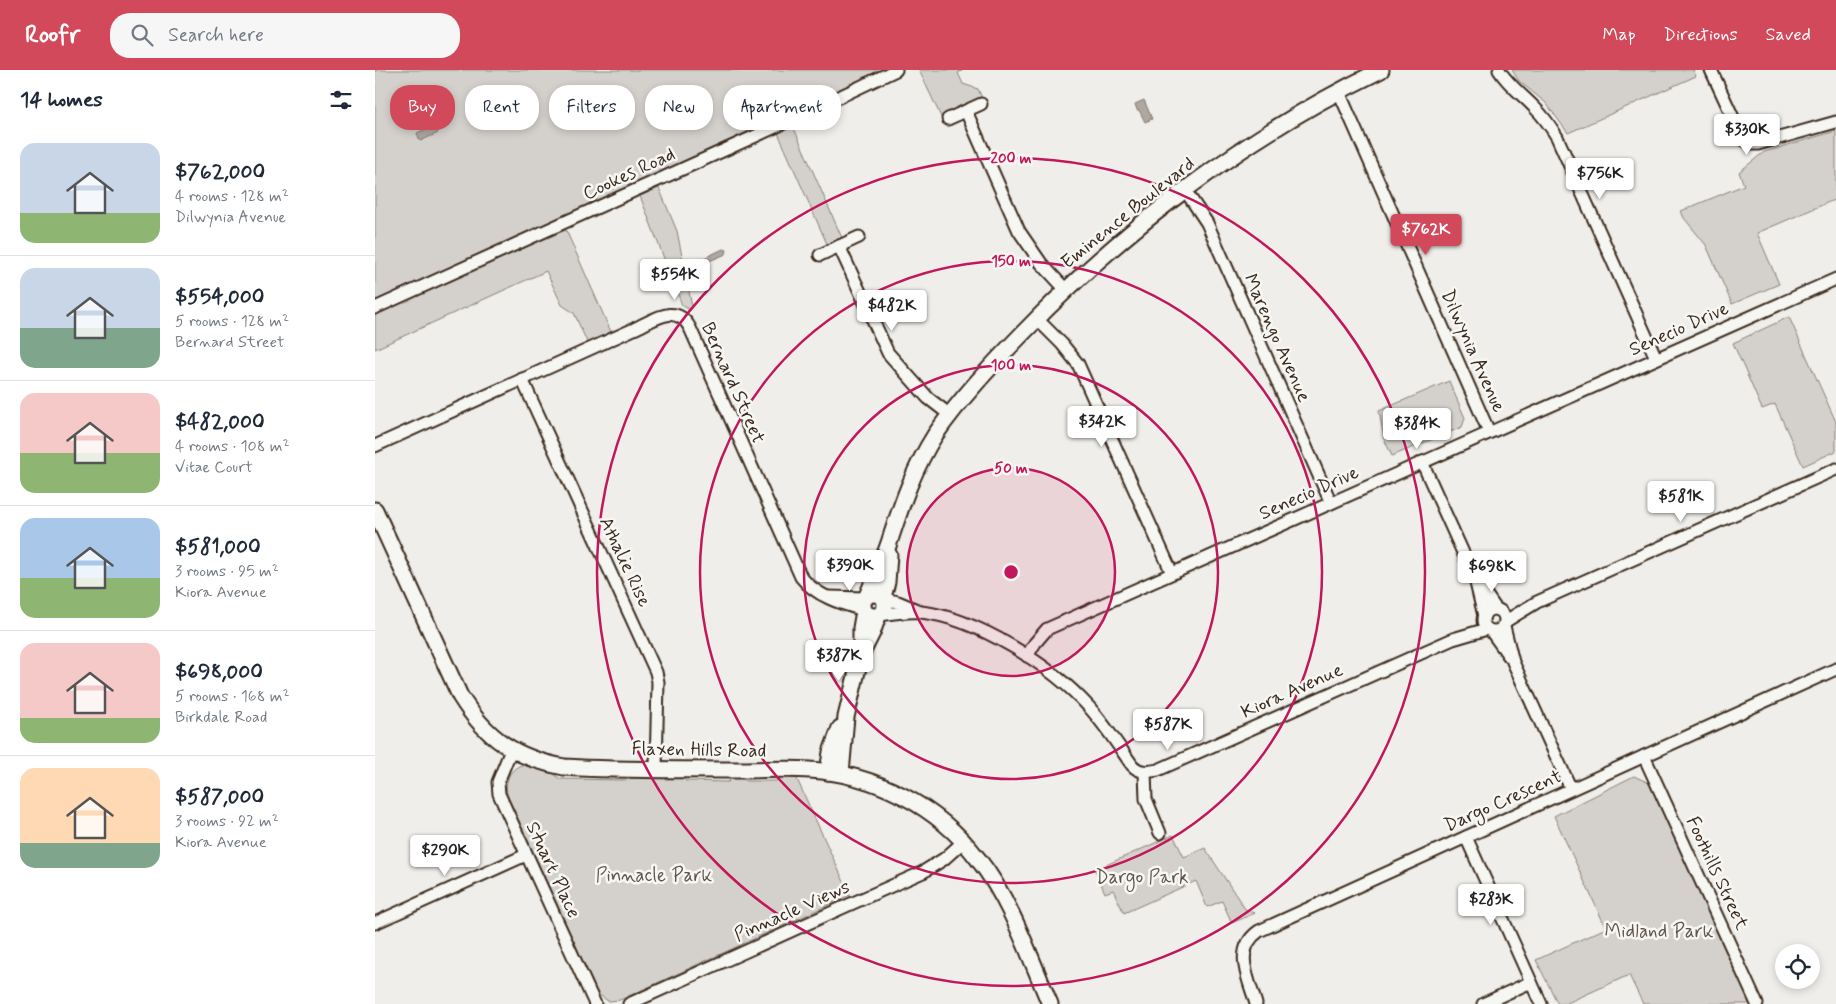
<!DOCTYPE html>
<meta charset="utf-8">
<style>
:root{--surface:#fff;--page:#f6f6f7;--text:#1f2937;--muted:#747a83;--line:#e0e1e3;--accent:#d1495b}
body{margin:0;font-family:Mynerve,sans-serif;background:var(--page);color:var(--text);height:100vh;display:flex;flex-direction:column;font-size:19px;white-space:nowrap}
*{box-sizing:border-box;margin:0}
p{font-size:16px;color:var(--muted)}
.icon{flex:none;width:28px;height:28px;fill:none;stroke:currentColor;stroke-width:2;stroke-linecap:round;stroke-linejoin:round}
.map{position:relative;flex:1;overflow:hidden}
.sheet{display:flex;flex-direction:column;background:var(--surface);width:375px}
.sheet>*{flex:none}
.banner{position:absolute;left:15px;top:15px;width:475px;height:45px;display:flex;gap:10px}
.controls{position:absolute;left:1400px;top:874px;display:grid;gap:10px}
.controls a{display:grid;place-items:center;width:45px;height:45px;border-radius:50%;background:var(--surface);box-shadow:0 2px 8px #0003;font-size:25px}
.price{position:absolute;translate:-50% -42px;padding:0 11px;border-radius:5px;background:#fff;color:#222;font-size:16px;line-height:32px;filter:drop-shadow(0 1px 2px #0008)}
.price::after{content:'';position:absolute;left:50%;top:30px;width:15px;height:11px;margin-left:-8px;background:inherit;clip-path:polygon(0 0,100% 0,50% 100%)}
.price.selected{background:var(--accent);color:#fff}
ul{padding:0;list-style:none}
li{display:flex;align-items:center;gap:15px;height:125px;padding:0 20px}
li+li{border-top:1px solid var(--line)}
li span{display:grid;place-items:center;flex:none;width:140px;height:100px;border-radius:15px;color:#555}
li>.icon{margin-inline-start:auto}
span .icon{width:60px;height:60px;fill:#fffc;stroke-width:1}
li b{font-size:21px}
h2{display:flex;justify-content:space-between;align-items:center;height:60px;padding:0 20px;font-size:21px}
.tag{padding:0 18px;border-radius:20px;background:var(--surface);box-shadow:0 2px 8px #0003;font-size:18px;line-height:45px}
.tag.selected{background:var(--accent);color:#fff}
header{display:flex;align-items:center;gap:30px;box-sizing:border-box;height:70px;padding:0 25px;background:var(--accent);color:#fff}
header strong{font-size:24px}
nav{display:flex;gap:28px;margin-inline-start:auto;font-size:18px}
.search{width:350px;height:45px;background:var(--page);display:flex;align-items:center;gap:12px;box-sizing:border-box;padding:0 18px;border-radius:20px;color:var(--muted);font-size:19px}
main{display:flex;flex:1;min-height:0}
.map>svg:first-child{display:block}
.green{fill:#d4d1cc;stroke:#887e75}
.water{fill:#afa8a1;stroke:#81766d}
.lines{fill:none;stroke-linecap:round;stroke-linejoin:round}
.minor-casing{stroke:#3b2a1e;stroke-width:15}
.tertiary-casing{stroke:#3b2a1e;stroke-width:19}
.minor{stroke:#f6f6f2;stroke-width:11}
.tertiary{stroke:#f6f6f2;stroke-width:15}
.ring{fill:none;stroke:#c2185b;stroke-width:2.5}
.labels{text-anchor:middle;dominant-baseline:central;stroke-width:5;stroke-linejoin:round;paint-order:stroke}
.street-label{font-size:19px;fill:#3b2a1e;stroke:#f6f6f2}
.park-label{font-size:19px;fill:#61544a;stroke:#f6f6f2}
.centre{fill:#c2185b;stroke:#f6f6f2;stroke-width:2.5}
.ring-label{font-size:15px;text-anchor:middle;font-weight:bold;fill:#c2185b;stroke:#f6f6f2;stroke-width:5;stroke-linejoin:round;paint-order:stroke}
</style>
<header>
<strong>Roofr</strong>
<div class="search"><svg class="icon" aria-label="search" viewBox="0 0 24 24"><circle cx="10" cy="10" r="6"/><path d="M15 15l6 6"/></svg>Search here</div>
<nav><a>Map</a><a>Directions</a><a>Saved</a></nav>
</header>
<main>
<section class="sheet">
<h2>14 homes<svg class="icon" aria-label="filters" viewBox="0 0 24 24"><path d="M4 7h16M4 17h16"/><circle cx="9" cy="7" r="2"/><circle cx="15" cy="17" r="2"/></svg></h2>
<ul>
<li><span style="background:linear-gradient(#c9d6e8 70%,#8fb573 0)"><svg class="icon" aria-label="home" viewBox="0 0 24 24"><path d="M3 11l9-7 9 7M6 9v11h12V9"/></svg></span><div><b>$762,000</b><p>4 rooms · 128 m²</p><p>Dilwynia Avenue</p></div></li>
<li><span style="background:linear-gradient(#c9d6e8 60%,#7fa58c 0)"><svg class="icon" aria-label="home" viewBox="0 0 24 24"><path d="M3 11l9-7 9 7M6 9v11h12V9"/></svg></span><div><b>$554,000</b><p>5 rooms · 128 m²</p><p>Bernard Street</p></div></li>
<li><span style="background:linear-gradient(#f6c9c9 60%,#8fb573 0)"><svg class="icon" aria-label="home" viewBox="0 0 24 24"><path d="M3 11l9-7 9 7M6 9v11h12V9"/></svg></span><div><b>$482,000</b><p>4 rooms · 108 m²</p><p>Vitae Court</p></div></li>
<li><span style="background:linear-gradient(#a9c7e8 60%,#8fb573 0)"><svg class="icon" aria-label="home" viewBox="0 0 24 24"><path d="M3 11l9-7 9 7M6 9v11h12V9"/></svg></span><div><b>$581,000</b><p>3 rooms · 95 m²</p><p>Kiora Avenue</p></div></li>
<li><span style="background:linear-gradient(#f6c9c9 75%,#8fb573 0)"><svg class="icon" aria-label="home" viewBox="0 0 24 24"><path d="M3 11l9-7 9 7M6 9v11h12V9"/></svg></span><div><b>$698,000</b><p>5 rooms · 168 m²</p><p>Birkdale Road</p></div></li>
<li><span style="background:linear-gradient(#ffd9b3 75%,#7fa58c 0)"><svg class="icon" aria-label="home" viewBox="0 0 24 24"><path d="M3 11l9-7 9 7M6 9v11h12V9"/></svg></span><div><b>$587,000</b><p>3 rooms · 92 m²</p><p>Kiora Avenue</p></div></li>
</ul>
</section>
<div class="map">
<svg width="1461" height="934" viewBox="0 0 1461 934">
<rect width="100%" height="100%" fill="#efeeea"/>
<filter id="ink" filterUnits="userSpaceOnUse"><feTurbulence type="fractalNoise" baseFrequency=".02" numOctaves="2"/><feDisplacementMap in="SourceGraphic" scale="10" xChannelSelector="R" yChannelSelector="G"/><feConvolveMatrix kernelMatrix="1 2 1 2 8 2 1 2 1" color-interpolation-filters="sRGB"/></filter>
<g filter="url(#ink)">
<g class="green">
<path d="M 0,0 L 508,0 L 0,232 Z"/>
<path d="M 544,0 L 588,0 L 583,3 L 588,14 L 603,19 L 607,28 L 566,47 Z"/>
<path d="M 1137,0 L 1318,0 L 1321,6 L 1193,63 L 1171,33 L 1144,11 Z"/>
<path d="M 418,56 L 467,168 L 452,174 L 403,63 Z"/>
<path d="M 1461,61 L 1461,129 L 1382,163 L 1404,214 L 1357,234 L 1331,175 L 1309,148 L 1306,141 L 1369,115 L 1364,102 L 1389,82 Z"/>
<path d="M 284,118 L 302,161 L 317,237 L 313,239 L 307,235 L 265,126 Z"/>
<path d="M 191,160 L 236,262 L 212,272 L 199,243 L 187,235 L 171,201 L 0,279 L 0,244 L 147,177 Z"/>
<path d="M 1414,247 L 1461,352 L 1461,381 L 1428,396 L 1400,334 L 1387,339 L 1358,273 Z"/>
<path d="M 1074,311 L 1090,348 L 1087,357 L 1017,386 L 1009,369 L 1004,341 Z"/>
<path d="M 147,695 L 178,703 L 185,709 L 250,710 L 257,706 L 305,706 L 311,711 L 353,712 L 358,707 L 366,707 L 371,711 L 401,711 L 406,707 L 421,707 L 475,825 L 245,930 L 233,931 L 223,924 L 133,727 C 129,714 133,699 147,695 Z"/>
<path d="M 1259,706 L 1274,713 L 1375,934 L 1268,934 L 1254,905 L 1190,934 L 1183,934 L 1161,890 L 1231,858 L 1179,746 Z"/>
<path d="M 798,765 L 809,787 L 830,778 L 870,839 L 880,843 L 857,853 L 847,831 L 832,837 L 821,811 L 749,843 L 738,820 L 730,823 L 720,800 Z"/>
</g>
<g class="water">
<path d="M 769,30 L 777,49 L 770,52 L 764,40 L 762,40 L 760,34 Z"/>
<path d="M 59,55 L 63,63 L 45,71 L 42,63 Z"/>
<path d="M 348,179 L 352,180 L 351,184 L 325,195 L 323,194 L 323,191 Z"/>
</g>
<g class="lines">
<g class="minor-casing">
<g id="minor">
<path d="M 1124,0 C 1134,16 1148,25 1160,38 C 1169,47 1176,57 1182,67 L 1281,288"/>
<path d="M 1336,0 L 1368,69 L 1377,74 L 1383,74 L 1461,52"/>
<path d="M 964,22 L 1114,362"/>
<path d="M 591,41 L 644,161 L 666,193 L 691,220"/>
<path d="M 573,49 L 606,34"/>
<path d="M 810,120 L 832,153 L 956,433"/>
<path d="M 464,176 L 513,283 L 553,328 L 575,345"/>
<path d="M 445,185 L 484,167"/>
<path d="M 0,238 L 407,54 L 521,0"/>
<path d="M 662,249 L 687,274 L 703,294 L 797,503"/>
<path d="M 147,309 L 281,602 L 283,612 L 281,699"/>
<path d="M 0,376 L 259,259 C 279,250 301,232 315,258 L 426,507 C 441,526 466,534 489,540"/>
<path d="M 1047,392 L 1099,507 L 1121,539"/>
<path d="M 1101,513 L 1109,546"/>
<path d="M 454,527 L 490,528"/>
<path d="M 509,529 L 523,532 L 542,540"/>
<circle cx="1119" cy="550" r="11"/>
<path d="M 505,545 C 518,543 532,541 546,542 C 602,548 677,596 714,637 C 730,655 743,675 757,695 C 764,703 773,702 783,700 L 1078,569 L 1112,559"/>
<path d="M 1131,551 L 1162,532 L 1461,399"/>
<path d="M 1129,556 L 1138,592 L 1196,719"/>
<path d="M 1116,561 L 1134,586"/>
<path d="M 652,586 L 660,573 L 672,559 L 1461,209"/>
<path d="M 136,680 L 123,712 L 124,724 L 220,934"/>
<path d="M 1269,686 L 1382,934"/>
<path d="M 770,702 L 771,729 L 785,763"/>
<path d="M 1091,767 L 1166,934"/>
<path d="M 0,853 L 151,785"/>
<path d="M 254,934 L 469,837 L 548,802 L 569,789 L 589,771"/>
<path d="M 881,934 C 874,909 857,880 884,861 L 1461,599"/>
<path d="M 1108,934 L 1156,912"/>
</g>
</g>
<g class="tertiary-casing">
<g id="tertiary">
<path d="M 0,440 L 85,626 C 111,668 140,688 189,697 C 248,701 307,699 367,700 C 389,700 413,698 435,700 C 500,704 563,736 603,789 C 635,829 655,887 675,934"/>
<circle cx="499" cy="535" r="11"/>
<path d="M 492,526 C 500,507 509,489 515,470 C 527,433 539,398 560,365 C 585,329 616,296 647,264 C 750,157 872,65 1006,0"/>
<path d="M 508,527 L 512,512 L 514,485"/>
<path d="M 486,583 L 486,558 L 489,541"/>
<path d="M 453,702 L 456,682 L 465,658"/>
<path d="M 466,703 L 471,647 L 486,585 L 497,563 L 503,546"/>
</g>
</g>
<use href="#minor" class="minor"/>
<use href="#tertiary" class="tertiary"/>
</g>
</g>
<circle cx="636" cy="502" r="104" fill="#c2185b" fill-opacity=".12"/>
<g class="ring">
<circle cx="636" cy="502" r="104"/>
<circle cx="636" cy="502" r="207"/>
<circle cx="636" cy="502" r="311"/>
<circle cx="636" cy="502" r="414"/>
</g>
<g class="labels">
<g class="street-label">
<text transform="translate(254 104) rotate(-25)">Cookes Road</text>
<text transform="translate(753 143) rotate(-39)">Eminence Boulevard</text>
<text transform="translate(1304 259) rotate(-24)">Senecio Drive</text>
<text transform="translate(902 268) rotate(66)">Marengo Avenue</text>
<text transform="translate(1098 281) rotate(66)">Dilwynia Avenue</text>
<text transform="translate(358 313) rotate(66)">Bernard Street</text>
<text transform="translate(934 423) rotate(-24)">Senecio Drive</text>
<text transform="translate(250 492) rotate(65)">Athalie Rise</text>
<text transform="translate(917 621) rotate(-24)">Kiora Avenue</text>
<text transform="translate(324 680) rotate(1)">Flaxen Hills Road</text>
<text transform="translate(1128 731) rotate(-24)">Dargo Crescent</text>
<text transform="translate(178 800) rotate(65)">Stuart Place</text>
<text transform="translate(1342 803) rotate(65)">Foothills Street</text>
<text transform="translate(417 841) rotate(-24)">Pinnacle Views</text>
</g>
<g class="park-label">
<text x="279" y="805">Pinnacle Park</text>
<text x="767" y="807">Dargo Park</text>
<text x="1284" y="861">Midland Park</text>
</g>
</g>
<circle cx="636" cy="502" r="8" class="centre"/>
<g class="ring-label">
<text x="636" y="93">200 m</text>
<text x="636" y="196">150 m</text>
<text x="636" y="300">100 m</text>
<text x="636" y="403">50 m</text>
</g>
</svg>
<div class="controls">
<a><svg class="icon" aria-label="locate" viewBox="0 0 24 24"><circle cx="12" cy="12" r="6"/><path d="M12 2v4M12 18v4M2 12h4M18 12h4"/></svg></a>
</div>
<b class="price" style="left:1372px;top:86px">$330K</b>
<b class="price" style="left:1225px;top:130px">$756K</b>
<b class="price selected" style="left:1051px;top:186px">$762K</b>
<b class="price" style="left:300px;top:231px">$554K</b>
<b class="price" style="left:517px;top:262px">$482K</b>
<b class="price" style="left:727px;top:378px">$342K</b>
<b class="price" style="left:1042px;top:380px">$384K</b>
<b class="price" style="left:1306px;top:453px">$581K</b>
<b class="price" style="left:475px;top:522px">$390K</b>
<b class="price" style="left:1117px;top:523px">$698K</b>
<b class="price" style="left:464px;top:612px">$387K</b>
<b class="price" style="left:793px;top:681px">$587K</b>
<b class="price" style="left:70px;top:807px">$290K</b>
<b class="price" style="left:1116px;top:856px">$283K</b>
<div class="banner">
<a class="tag selected">Buy</a>
<a class="tag">Rent</a>
<a class="tag">Filters</a>
<a class="tag">New</a>
<a class="tag">Apartment</a>
</div>
</div>
</main>
